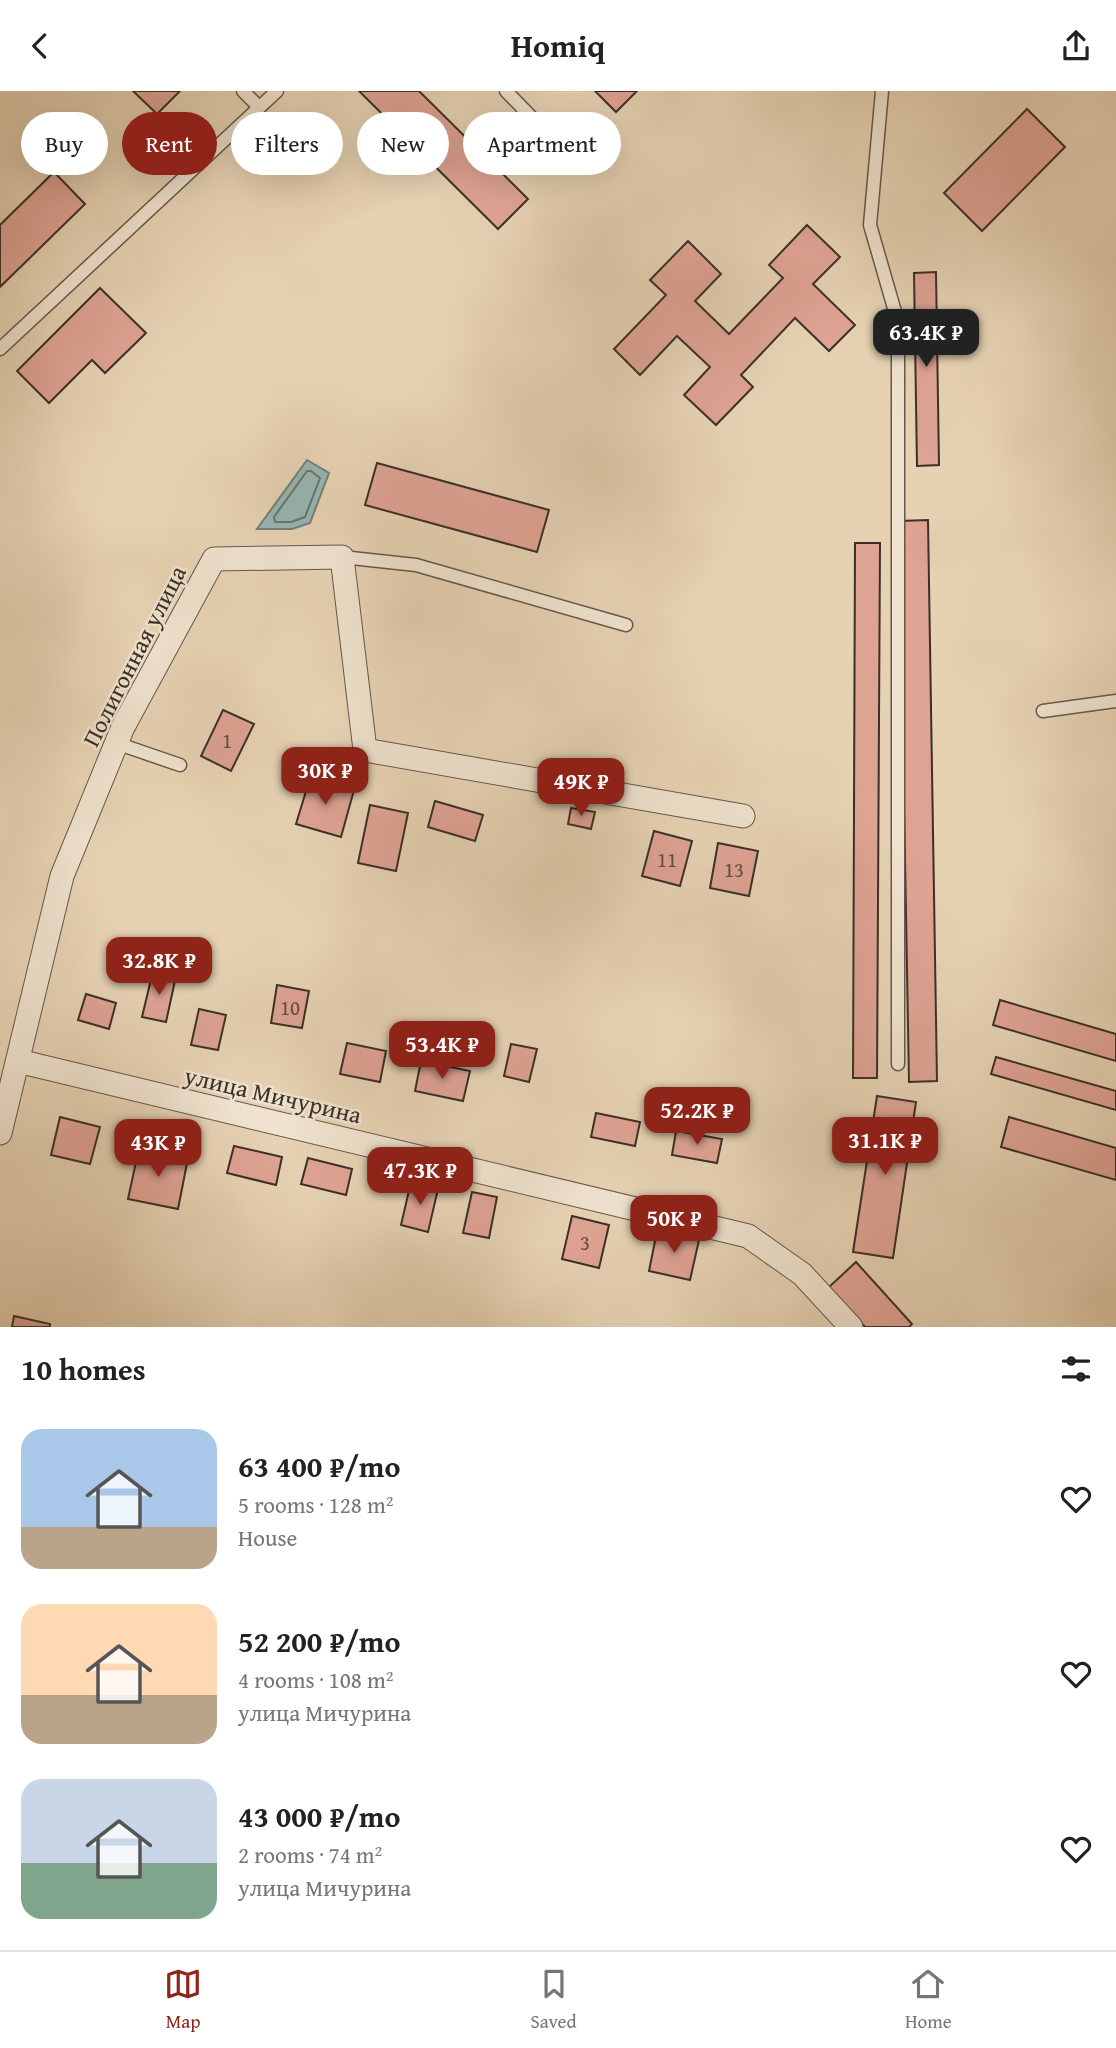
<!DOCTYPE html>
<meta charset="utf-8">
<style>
:root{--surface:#fff;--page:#f2f2f2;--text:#222;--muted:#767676;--line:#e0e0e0;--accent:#8f2418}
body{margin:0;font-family:"Gentium Book Plus",serif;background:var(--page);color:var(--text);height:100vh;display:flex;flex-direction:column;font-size:26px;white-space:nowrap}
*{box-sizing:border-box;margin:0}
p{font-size:23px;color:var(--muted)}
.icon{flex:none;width:38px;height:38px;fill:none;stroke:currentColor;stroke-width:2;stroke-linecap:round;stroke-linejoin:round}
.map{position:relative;height:1236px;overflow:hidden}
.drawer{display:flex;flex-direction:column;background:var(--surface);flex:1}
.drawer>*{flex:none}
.top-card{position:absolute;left:21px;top:21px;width:700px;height:63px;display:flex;gap:14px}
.price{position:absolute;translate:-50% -60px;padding:0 16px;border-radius:14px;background:var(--accent);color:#fff;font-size:23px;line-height:46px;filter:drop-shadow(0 2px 4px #0008)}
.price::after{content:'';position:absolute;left:50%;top:42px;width:21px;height:16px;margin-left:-10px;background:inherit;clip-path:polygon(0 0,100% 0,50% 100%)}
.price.active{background:#222;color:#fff}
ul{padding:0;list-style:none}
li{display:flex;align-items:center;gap:21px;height:175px;padding:0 21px}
li span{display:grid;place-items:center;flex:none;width:196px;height:140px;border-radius:21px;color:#555}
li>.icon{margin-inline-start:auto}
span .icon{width:84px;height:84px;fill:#fffc;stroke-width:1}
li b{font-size:30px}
h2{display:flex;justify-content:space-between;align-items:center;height:84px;padding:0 21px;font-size:30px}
.tag{padding:0 24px;border-radius:32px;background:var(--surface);box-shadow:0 7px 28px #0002;font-size:24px;line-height:63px}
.tag.active{background:var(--accent);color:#fff}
header{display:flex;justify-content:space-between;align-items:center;height:91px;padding:0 21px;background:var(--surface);font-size:32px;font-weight:700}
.tab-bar{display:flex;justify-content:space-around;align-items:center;height:98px;border-top:2px solid var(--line);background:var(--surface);font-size:19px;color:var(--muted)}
.tab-bar a{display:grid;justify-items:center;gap:4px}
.tab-bar .active{color:var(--accent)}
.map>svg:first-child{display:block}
.water{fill:#97b6b3;stroke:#72807b;stroke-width:2}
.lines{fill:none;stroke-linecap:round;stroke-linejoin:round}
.shore{stroke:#69736e;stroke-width:2}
.building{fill:#dfa394;stroke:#3b3028;stroke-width:2}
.lane-casing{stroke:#66584b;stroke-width:15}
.street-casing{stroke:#66584b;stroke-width:25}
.lane{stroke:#efe2ce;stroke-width:12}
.street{stroke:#efe2ce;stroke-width:23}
.labels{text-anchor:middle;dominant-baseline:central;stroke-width:5;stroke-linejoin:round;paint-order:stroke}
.number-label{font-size:21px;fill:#644d43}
.street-label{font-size:24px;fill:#3b3028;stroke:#efe2ce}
</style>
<header><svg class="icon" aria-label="back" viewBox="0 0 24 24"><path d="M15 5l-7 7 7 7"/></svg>Homiq<svg class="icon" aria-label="share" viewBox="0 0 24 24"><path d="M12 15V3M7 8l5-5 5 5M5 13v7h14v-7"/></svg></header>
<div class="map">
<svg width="1116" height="1236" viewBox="0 0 1116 1236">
<rect width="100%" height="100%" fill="#e6d2b3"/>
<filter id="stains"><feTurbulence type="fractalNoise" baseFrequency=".00286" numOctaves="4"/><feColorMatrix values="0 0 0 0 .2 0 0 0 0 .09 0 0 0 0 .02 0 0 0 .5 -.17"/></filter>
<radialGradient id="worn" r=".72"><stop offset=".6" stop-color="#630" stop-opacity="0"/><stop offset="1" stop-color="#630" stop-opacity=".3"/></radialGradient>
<path class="water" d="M 307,369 L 329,382 L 310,432 L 292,438 L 257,438 Z"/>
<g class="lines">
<path class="shore" d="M 307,380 L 311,380 L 320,387 L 305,426 L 291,431 L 275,431 L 274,426 Z"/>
</g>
<g class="building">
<path d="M 133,0 L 180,0 L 157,23 Z"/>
<path d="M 359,0 L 419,0 L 528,108 L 498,138 Z"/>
<path d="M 595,0 L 637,0 L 616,21 Z"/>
<path d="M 1027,18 L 1065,56 L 982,140 L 944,102 Z"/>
<path d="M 60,26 L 82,48 L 66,65 L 44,42 Z"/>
<path d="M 54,81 L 85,113 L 0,196 L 0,134 Z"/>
<path d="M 807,134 L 840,166 L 813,193 L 855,234 L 829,260 L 795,227 L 741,284 L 753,296 L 716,334 L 684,304 L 710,276 L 677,245 L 640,284 L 614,258 L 666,204 L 650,189 L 688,150 L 721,183 L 695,210 L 729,243 L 783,187 L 769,174 Z"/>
<path d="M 936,181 L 939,374 L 917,375 L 914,182 Z"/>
<path d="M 100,197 L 146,242 L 105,282 L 92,269 L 49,312 L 17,280 Z"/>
<path d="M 377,372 L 549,419 L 537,461 L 365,414 Z"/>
<path d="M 928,429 L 937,990 L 909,991 L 899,430 Z"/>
<path d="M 855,452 L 880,452 L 877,987 L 853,987 Z"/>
<path d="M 223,619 L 254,633 L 231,680 L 201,665 Z"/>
<path d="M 310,687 L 354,699 L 341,746 L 296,733 Z"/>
<path d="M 435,710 L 483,724 L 475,750 L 428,736 Z"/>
<path d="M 370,714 L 408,722 L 396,780 L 358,772 Z"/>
<path d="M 571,717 L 595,721 L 591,738 L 568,733 Z"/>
<path d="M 654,740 L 692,750 L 680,795 L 642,785 Z"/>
<path d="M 718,752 L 758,760 L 749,805 L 710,797 Z"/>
<path d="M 153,880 L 176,885 L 166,931 L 142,926 Z"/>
<path d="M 277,894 L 309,900 L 302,937 L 271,932 Z"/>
<path d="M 86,903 L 116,912 L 109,938 L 78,929 Z"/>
<path d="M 1000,909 L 1116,943 L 1116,970 L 993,934 Z"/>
<path d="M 199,918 L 226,924 L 218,959 L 191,954 Z"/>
<path d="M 347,952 L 386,960 L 380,991 L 340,983 Z"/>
<path d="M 511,953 L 537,958 L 529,991 L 504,985 Z"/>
<path d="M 996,966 L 1116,1000 L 1116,1019 L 991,983 Z"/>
<path d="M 421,970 L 470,980 L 463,1010 L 415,1000 Z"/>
<path d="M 877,1005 L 916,1011 L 893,1167 L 853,1161 Z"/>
<path d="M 596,1022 L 640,1031 L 635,1055 L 591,1046 Z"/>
<path d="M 60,1026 L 100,1036 L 90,1073 L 51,1064 Z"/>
<path d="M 1009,1026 L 1116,1057 L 1116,1089 L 1001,1056 Z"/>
<path d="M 676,1040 L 722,1048 L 717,1072 L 672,1064 Z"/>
<path d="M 234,1055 L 282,1066 L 276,1094 L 227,1082 Z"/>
<path d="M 139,1057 L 188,1067 L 178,1118 L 128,1108 Z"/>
<path d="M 308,1067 L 352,1078 L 346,1104 L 301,1093 Z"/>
<path d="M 411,1091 L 438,1098 L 428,1141 L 401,1134 Z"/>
<path d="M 472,1101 L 497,1106 L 489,1147 L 463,1142 Z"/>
<path d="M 572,1125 L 609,1134 L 599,1177 L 562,1168 Z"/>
<path d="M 657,1140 L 699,1149 L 690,1189 L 649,1180 Z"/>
<path d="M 856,1171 L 912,1233 L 909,1236 L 865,1236 L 829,1196 Z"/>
<path d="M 14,1225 L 50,1233 L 50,1236 L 12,1236 Z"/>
</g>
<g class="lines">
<g class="lane-casing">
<g id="lane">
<path d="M 243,0 L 259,16"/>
<path d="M 506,0 L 569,65"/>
<path d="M 882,0 L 870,134 L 898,231 L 898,973"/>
<path d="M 0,258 L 277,0"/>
<path d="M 342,466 L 416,474 L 626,534"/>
<path d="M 1043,620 L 1116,610"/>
<path d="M 116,652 L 180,674"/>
</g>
</g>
<g class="street-casing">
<g id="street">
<path d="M 18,970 L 748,1145 L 802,1183 L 851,1236"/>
<path d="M 0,1042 L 62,785 L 123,636 L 214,468 L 342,466 L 365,659 L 743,725"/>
</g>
</g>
<use href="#lane" class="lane"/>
<use href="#street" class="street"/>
</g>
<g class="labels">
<g class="number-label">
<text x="227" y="649">1</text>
<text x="667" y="768">11</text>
<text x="734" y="778">13</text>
<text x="290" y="916">10</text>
<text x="585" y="1151">3</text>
</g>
<g class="street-label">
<text transform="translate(134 565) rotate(-63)">Полигонная улица</text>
<text transform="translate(273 1004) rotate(13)">улица Мичурина</text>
</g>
</g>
<rect width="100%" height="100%" filter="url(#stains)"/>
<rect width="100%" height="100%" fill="url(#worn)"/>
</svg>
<b class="price active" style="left:926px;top:278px">63.4K ₽</b>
<b class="price" style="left:325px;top:716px">30K ₽</b>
<b class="price" style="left:581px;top:727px">49K ₽</b>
<b class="price" style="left:159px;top:906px">32.8K ₽</b>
<b class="price" style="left:442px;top:990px">53.4K ₽</b>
<b class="price" style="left:697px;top:1056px">52.2K ₽</b>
<b class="price" style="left:885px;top:1086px">31.1K ₽</b>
<b class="price" style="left:158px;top:1088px">43K ₽</b>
<b class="price" style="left:420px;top:1116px">47.3K ₽</b>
<b class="price" style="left:674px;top:1164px">50K ₽</b>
<div class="top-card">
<a class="tag">Buy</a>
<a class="tag active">Rent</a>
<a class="tag">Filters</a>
<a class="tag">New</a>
<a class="tag">Apartment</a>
</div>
</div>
<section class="drawer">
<h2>10 homes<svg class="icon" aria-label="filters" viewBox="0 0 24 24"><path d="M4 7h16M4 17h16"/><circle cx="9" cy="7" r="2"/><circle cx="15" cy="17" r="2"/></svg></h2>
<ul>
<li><span style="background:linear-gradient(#a9c7e8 70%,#b9a48a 0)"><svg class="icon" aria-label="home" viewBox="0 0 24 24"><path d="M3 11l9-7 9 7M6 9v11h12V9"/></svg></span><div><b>63 400 ₽/mo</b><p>5 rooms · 128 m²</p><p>House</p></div><svg class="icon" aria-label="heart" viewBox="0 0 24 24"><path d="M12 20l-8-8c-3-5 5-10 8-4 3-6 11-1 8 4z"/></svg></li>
<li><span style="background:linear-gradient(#ffd9b3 65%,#b9a48a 0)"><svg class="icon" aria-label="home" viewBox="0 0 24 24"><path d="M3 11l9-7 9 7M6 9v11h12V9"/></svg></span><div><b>52 200 ₽/mo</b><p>4 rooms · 108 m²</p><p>улица Мичурина</p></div><svg class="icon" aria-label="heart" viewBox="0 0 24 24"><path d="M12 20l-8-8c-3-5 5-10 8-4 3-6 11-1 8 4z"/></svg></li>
<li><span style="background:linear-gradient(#c9d6e8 60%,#7fa58c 0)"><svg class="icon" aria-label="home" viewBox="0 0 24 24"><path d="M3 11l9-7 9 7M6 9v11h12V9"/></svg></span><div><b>43 000 ₽/mo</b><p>2 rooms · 74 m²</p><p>улица Мичурина</p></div><svg class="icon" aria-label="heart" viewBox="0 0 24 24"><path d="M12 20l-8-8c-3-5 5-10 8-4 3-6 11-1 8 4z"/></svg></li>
</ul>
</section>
<nav class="tab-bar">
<a class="active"><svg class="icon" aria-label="map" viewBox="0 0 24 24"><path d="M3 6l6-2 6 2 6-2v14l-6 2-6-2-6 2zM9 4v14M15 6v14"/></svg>Map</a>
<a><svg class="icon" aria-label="saved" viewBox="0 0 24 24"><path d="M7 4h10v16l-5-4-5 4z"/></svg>Saved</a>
<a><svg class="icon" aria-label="home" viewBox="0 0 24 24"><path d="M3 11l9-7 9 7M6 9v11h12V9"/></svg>Home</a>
</nav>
